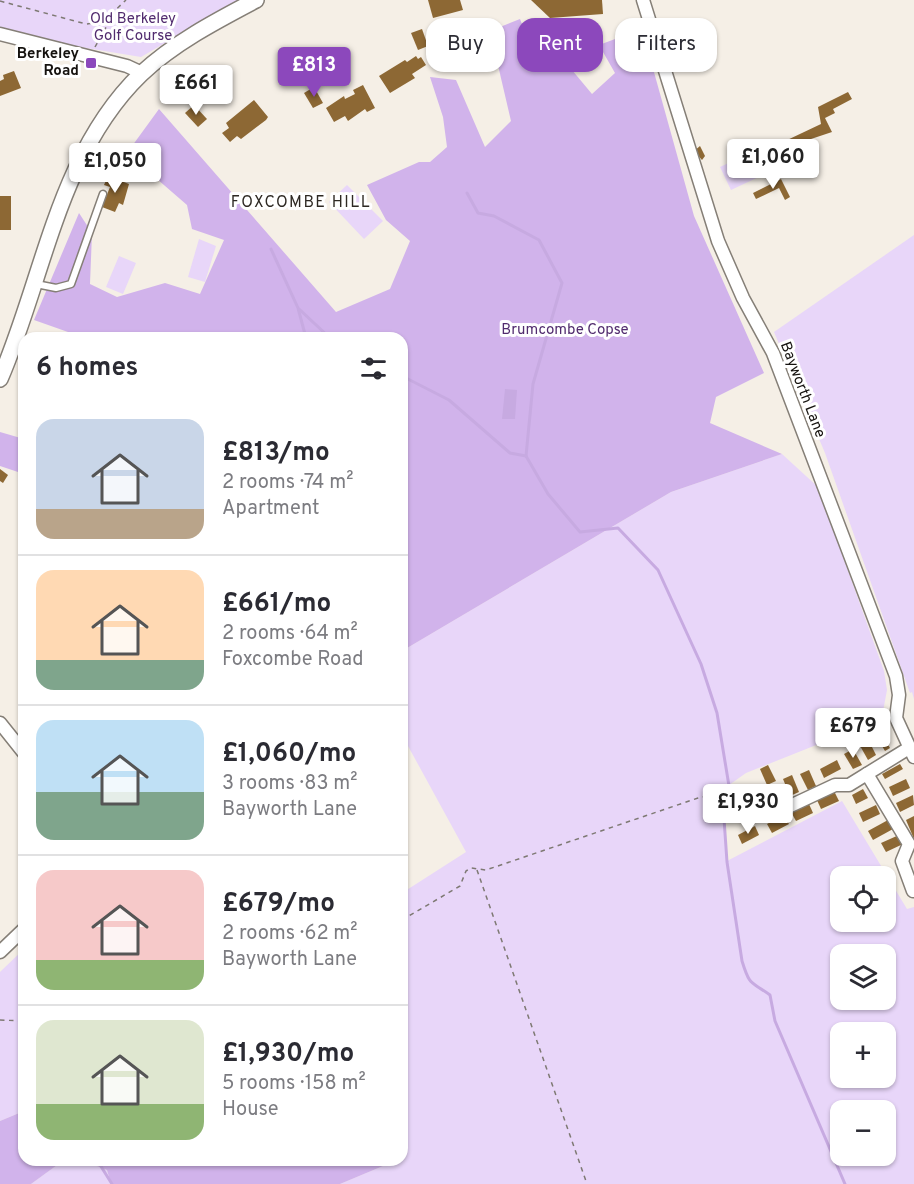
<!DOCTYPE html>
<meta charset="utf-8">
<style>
:root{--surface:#fff;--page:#f2f2f3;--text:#2b2b33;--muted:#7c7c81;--line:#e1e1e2;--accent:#8c48bc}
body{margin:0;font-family:Overpass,sans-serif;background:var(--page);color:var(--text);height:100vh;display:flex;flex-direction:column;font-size:22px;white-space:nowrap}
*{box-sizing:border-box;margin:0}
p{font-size:20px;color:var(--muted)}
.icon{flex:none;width:33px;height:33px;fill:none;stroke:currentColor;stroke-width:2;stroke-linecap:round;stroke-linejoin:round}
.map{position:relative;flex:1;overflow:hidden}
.drawer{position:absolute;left:18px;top:332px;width:390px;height:834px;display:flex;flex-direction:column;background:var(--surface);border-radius:18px;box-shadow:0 2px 4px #0004}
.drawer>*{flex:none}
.banner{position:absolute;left:426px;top:18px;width:398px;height:54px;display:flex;gap:12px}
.fabs{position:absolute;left:830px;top:866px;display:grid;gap:12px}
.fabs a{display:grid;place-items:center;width:66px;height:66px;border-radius:12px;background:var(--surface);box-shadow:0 2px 4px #0004;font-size:30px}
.price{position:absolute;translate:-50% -51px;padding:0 14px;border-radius:6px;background:#fff;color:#222;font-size:20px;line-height:39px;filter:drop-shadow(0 2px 3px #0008)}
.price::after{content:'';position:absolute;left:50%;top:36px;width:18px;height:14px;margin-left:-9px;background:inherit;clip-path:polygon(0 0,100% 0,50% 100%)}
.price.active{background:var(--accent);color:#fff}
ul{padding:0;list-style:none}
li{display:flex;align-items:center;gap:18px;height:150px;padding:0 18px}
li+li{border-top:2px solid var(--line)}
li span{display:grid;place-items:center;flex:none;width:168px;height:120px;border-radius:18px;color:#555}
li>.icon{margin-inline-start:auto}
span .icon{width:72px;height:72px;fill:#fffc;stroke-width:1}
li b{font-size:26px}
h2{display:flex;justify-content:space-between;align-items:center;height:72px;padding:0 18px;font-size:26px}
.chip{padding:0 21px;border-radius:18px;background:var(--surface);box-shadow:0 2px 4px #0004;font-size:21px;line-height:54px}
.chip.active{background:var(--accent);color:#fff}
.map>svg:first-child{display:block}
.green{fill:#e8d6f9;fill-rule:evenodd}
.forest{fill:#d1b3eb}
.water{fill:#c7aae1}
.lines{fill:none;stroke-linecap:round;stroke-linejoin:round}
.stream{stroke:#c7aae1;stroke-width:3}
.building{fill:#8d6834}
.service-casing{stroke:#857f77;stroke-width:9}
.minor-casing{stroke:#857f77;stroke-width:15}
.tertiary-casing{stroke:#857f77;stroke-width:18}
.path{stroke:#7e7973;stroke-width:1.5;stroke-dasharray:4.5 4.5;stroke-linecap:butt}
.service{stroke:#fff;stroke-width:6}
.minor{stroke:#fff;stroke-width:12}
.tertiary{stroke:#fff;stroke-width:15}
.poi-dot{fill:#8c48bc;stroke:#fff;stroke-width:2}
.labels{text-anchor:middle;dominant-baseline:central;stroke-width:6;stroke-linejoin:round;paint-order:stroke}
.park-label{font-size:15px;fill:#512b6e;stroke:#fff}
.poi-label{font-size:15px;font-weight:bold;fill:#15120f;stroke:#fff;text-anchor:end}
.street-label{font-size:15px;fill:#15120f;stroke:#fff}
.neighbourhood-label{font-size:16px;letter-spacing:1.5px;fill:#2e2923;stroke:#fff}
</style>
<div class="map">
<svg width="914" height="1184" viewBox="0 0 914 1184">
<rect width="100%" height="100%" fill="#f5efe6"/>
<g class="green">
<path d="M 0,0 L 238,0 L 141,57 L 31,39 L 0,29 Z"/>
<path d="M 773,142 L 784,165 L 731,190 L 720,167 Z"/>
<path d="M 347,185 L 383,221 L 364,239 L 329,202 Z"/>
<path d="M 914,235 L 914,699 L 912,692 L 910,693 L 825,453 L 774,332 Z"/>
<path d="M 199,239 L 216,246 L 205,282 L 188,277 Z"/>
<path d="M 119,256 L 136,263 L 123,294 L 106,287 Z"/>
<path d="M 782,454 L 818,487 L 884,671 L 887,690 L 881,722 L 874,722 L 746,773 L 722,790 L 727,861 L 842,801 L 907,909 L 914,907 L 914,1184 L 340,1184 L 383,1166 L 379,1160 L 402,1160 L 402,893 L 466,852 L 402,735 L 402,651 L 671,492 ZM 840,876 L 885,876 L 885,921 L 840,921 ZM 840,954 L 885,954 L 885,999 L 840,999 ZM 840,1032 L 885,1032 L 885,1077 L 840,1077 ZM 840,1110 L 885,1110 L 885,1155 L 840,1155 Z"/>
<path d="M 24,949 L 24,1111 L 0,1121 L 0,972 Z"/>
<path d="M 64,1160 L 81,1160 L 107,1170 L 111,1184 L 31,1184 Z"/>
</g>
<g class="forest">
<path d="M 520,19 L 525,32 L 547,40 L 592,94 L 615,73 L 599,45 L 642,29 L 694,216 L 764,373 L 716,397 L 710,423 L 782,454 L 671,492 L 402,651 L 402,338 L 85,338 L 34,320 L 79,213 L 92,233 L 90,284 L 117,297 L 165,283 L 200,294 L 224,240 L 192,229 L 187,205 L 127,153 L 159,109 L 336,312 L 390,289 L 410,241 L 386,220 L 367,185 L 419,162 L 430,162 L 447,147 L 443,117 L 430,77 L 456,80 L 485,147 L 511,121 L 490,31 Z"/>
<path d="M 0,432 L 24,439 L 24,474 L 0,466 Z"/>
<path d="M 24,1111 L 24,1160 L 64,1160 L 31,1184 L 0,1184 L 0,1121 Z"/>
<path d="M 81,1160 L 379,1160 L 383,1166 L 340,1184 L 111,1184 L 107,1170 Z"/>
</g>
<path class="water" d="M 505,389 L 517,390 L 515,419 L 502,419 Z"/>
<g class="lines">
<g class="stream">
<path d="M 467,193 L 478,213 L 494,216 L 539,240 L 562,283 L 533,384 L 526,456 L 548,494 L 580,532 L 618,528 L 658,570 L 701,664 L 717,713 L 730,792 L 722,790 L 727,862 L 742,961 C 750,987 751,981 770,995 L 775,1021 L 845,1184"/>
<path d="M 271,249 L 298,308 L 306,338"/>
<path d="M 299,309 L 330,338"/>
<path d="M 402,376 L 449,400 L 510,453 L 526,456"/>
<path d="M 97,1160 L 112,1184"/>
</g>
</g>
<g class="building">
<path d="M 428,0 L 460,0 L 463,10 L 433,18 Z"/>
<path d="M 531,0 L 602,0 L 603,14 L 550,18 Z"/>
<path d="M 422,29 L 428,46 L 418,50 L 411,33 Z"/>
<path d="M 416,56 L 418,59 L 421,57 L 426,65 L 412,74 L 415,78 L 390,93 L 379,76 L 405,60 L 407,62 Z"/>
<path d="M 14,71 L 21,88 L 0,96 L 0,81 L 4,79 L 3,75 Z"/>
<path d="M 363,85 L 375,108 L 367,112 L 365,109 L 348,121 L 345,116 L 334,122 L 326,108 L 344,96 L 345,99 L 355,94 L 353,90 Z"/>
<path d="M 314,87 L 323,103 L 313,108 L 304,93 Z"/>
<path d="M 848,92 L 852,99 L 833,109 L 835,113 L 825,118 L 832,132 L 811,139 L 812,142 L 789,153 L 783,142 L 821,124 L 818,107 Z"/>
<path d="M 254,100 L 268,117 L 266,120 L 241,139 L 237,136 L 230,142 L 222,133 L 229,128 L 226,123 Z"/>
<path d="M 194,105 L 207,119 L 198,127 L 185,113 Z"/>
<path d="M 700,146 L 705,156 L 702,160 L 694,151 Z"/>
<path d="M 108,176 L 129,184 L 123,205 L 119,203 L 115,212 L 102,207 L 110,187 L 104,185 Z"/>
<path d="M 781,179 L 790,197 L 785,200 L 779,188 L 756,199 L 753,193 Z"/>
<rect x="0" y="196" width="11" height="34"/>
<path d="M 0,469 L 8,475 L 3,483 L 0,481 Z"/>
<path d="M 881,733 L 890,748 L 885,751 L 876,736 Z"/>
<path d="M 868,739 L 876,755 L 868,760 L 859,744 Z"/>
<path d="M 853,749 L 862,765 L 853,769 L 844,754 Z"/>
<path d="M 837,760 L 841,769 L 824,778 L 820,769 Z"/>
<path d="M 900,764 L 903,769 L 885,779 L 882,774 Z"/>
<path d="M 768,765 L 776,781 L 767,785 L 760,769 Z"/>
<path d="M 809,770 L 816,786 L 808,790 L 800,774 Z"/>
<path d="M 792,775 L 799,792 L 790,796 L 783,779 Z"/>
<path d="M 906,779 L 910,788 L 893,796 L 889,787 Z"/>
<path d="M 757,788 L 761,797 L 743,804 L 739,795 Z"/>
<path d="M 777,788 L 784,804 L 775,808 L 768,791 Z"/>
<path d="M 863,789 L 868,798 L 856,804 L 852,795 Z"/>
<path d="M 834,791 L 839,801 L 821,809 L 817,800 Z"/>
<path d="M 913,795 L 914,805 L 900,812 L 896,803 Z"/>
<path d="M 809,804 L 813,813 L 796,821 L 791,812 Z"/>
<path d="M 876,805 L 880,814 L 863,822 L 859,813 Z"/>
<path d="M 784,815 L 789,824 L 772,833 L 767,824 Z"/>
<path d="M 914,816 L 914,839 L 906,820 Z"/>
<path d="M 888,820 L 893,829 L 873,840 L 868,831 Z"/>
<path d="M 755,826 L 759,835 L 742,844 L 738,835 Z"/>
<path d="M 899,835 L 903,844 L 886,852 L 881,843 Z"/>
</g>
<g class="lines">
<g class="service-casing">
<path id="service" d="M 36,284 L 56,288 L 71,284 L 103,194"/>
</g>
<g class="minor-casing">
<g id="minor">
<path d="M 643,0 L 718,241 L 743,298 L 773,353 L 896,676 L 899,695 L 896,718 L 914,757"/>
<path d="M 0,34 L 127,66 L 142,73"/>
<path d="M 0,723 L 24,753"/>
<path d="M 867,774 L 909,844 L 902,861 L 913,891"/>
<path d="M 771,815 L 835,785 L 849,785 L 909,748"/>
<path d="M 0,952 L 24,929"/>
</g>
</g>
<g class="tertiary-casing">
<path id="tertiary" d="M 0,379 C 44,278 58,154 141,74 C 174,43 216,21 256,0"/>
</g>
<g class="path">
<path d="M 0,1 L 86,24 L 103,22 L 126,0"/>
<path d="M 95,47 L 114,13"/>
<path d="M 477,870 L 587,1184"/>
<path d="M 402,920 L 460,886 L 466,871 L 471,868 L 486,870 L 698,798 L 711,795 L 714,819 L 761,812"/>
<path d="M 0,1020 L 24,1021"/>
</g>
<use href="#service" class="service"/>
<use href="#minor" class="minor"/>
<use href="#tertiary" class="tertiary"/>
</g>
<rect class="poi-dot" x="85" y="57" width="12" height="12" rx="3"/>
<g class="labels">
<g class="park-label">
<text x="133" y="19">Old Berkeley<tspan x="133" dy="17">Golf Course</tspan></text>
<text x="565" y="330">Brumcombe Copse</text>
</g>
<g class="poi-label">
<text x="79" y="54">Berkeley<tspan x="79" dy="17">Road</tspan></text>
</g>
<g class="street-label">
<text transform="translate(802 390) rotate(69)">Bayworth Lane</text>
</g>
<g class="neighbourhood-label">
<text x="301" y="203">FOXCOMBE HILL</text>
</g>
</g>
</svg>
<div class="fabs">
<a><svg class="icon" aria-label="locate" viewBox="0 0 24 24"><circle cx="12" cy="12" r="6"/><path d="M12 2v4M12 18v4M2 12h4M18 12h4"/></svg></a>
<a><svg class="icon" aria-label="layers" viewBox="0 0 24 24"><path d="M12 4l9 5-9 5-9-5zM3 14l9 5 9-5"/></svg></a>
<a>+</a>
<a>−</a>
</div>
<b class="price active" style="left:314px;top:98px">£813</b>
<b class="price" style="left:196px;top:116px">£661</b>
<b class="price" style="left:773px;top:190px">£1,060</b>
<b class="price" style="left:115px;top:194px">£1,050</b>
<b class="price" style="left:853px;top:759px">£679</b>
<b class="price" style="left:748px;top:835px">£1,930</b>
<div class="banner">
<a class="chip">Buy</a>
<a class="chip active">Rent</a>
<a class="chip">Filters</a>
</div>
<section class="drawer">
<h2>6 homes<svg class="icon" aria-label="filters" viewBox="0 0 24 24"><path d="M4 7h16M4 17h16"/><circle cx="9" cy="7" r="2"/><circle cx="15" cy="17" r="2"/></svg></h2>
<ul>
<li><span style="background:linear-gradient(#c9d6e8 75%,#b9a48a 0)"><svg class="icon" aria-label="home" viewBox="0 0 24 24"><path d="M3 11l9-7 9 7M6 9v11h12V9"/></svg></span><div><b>£813/mo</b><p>2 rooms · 74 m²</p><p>Apartment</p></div></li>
<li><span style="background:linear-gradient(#ffd9b3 75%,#7fa58c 0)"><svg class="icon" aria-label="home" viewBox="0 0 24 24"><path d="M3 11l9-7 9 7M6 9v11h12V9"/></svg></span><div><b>£661/mo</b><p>2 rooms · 64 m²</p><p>Foxcombe Road</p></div></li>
<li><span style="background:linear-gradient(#bfe0f5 60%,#7fa58c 0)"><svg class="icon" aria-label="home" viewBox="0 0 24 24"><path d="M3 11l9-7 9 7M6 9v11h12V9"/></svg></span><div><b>£1,060/mo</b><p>3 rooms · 83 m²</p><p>Bayworth Lane</p></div></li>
<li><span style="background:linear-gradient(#f6c9c9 75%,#8fb573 0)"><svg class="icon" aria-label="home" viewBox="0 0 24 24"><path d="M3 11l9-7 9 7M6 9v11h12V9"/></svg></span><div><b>£679/mo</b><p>2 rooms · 62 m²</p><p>Bayworth Lane</p></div></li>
<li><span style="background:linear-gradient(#dfe7d0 70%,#8fb573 0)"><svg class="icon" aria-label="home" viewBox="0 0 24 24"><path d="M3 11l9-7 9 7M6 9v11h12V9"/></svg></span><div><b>£1,930/mo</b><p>5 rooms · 158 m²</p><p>House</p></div></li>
</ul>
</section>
</div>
